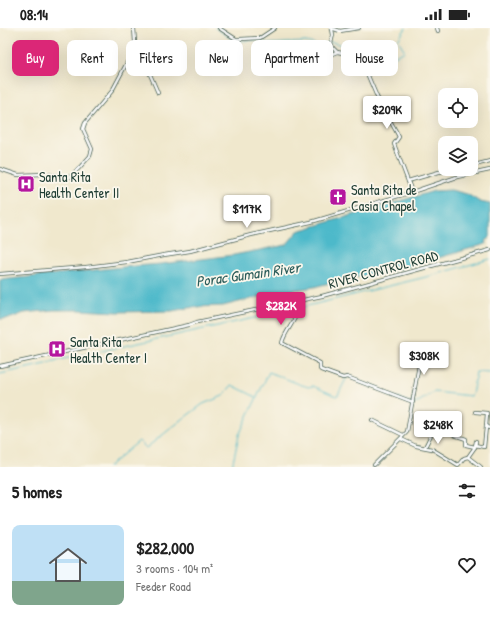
<!DOCTYPE html>
<meta charset="utf-8">
<style>
:root{--surface:#fff;--page:#f2f2f2;--text:#222;--muted:#767676;--line:#e0e0e0;--accent:#db2777}
body{margin:0;font-family:"Patrick Hand",sans-serif;background:var(--page);color:var(--text);height:100vh;display:flex;flex-direction:column;font-size:15px;white-space:nowrap}
*{box-sizing:border-box;margin:0}
p{font-size:13px;color:var(--muted)}
.icon{flex:none;width:22px;height:22px;fill:none;stroke:currentColor;stroke-width:2;stroke-linecap:round;stroke-linejoin:round}
.map{position:relative;height:439px;overflow:hidden}
.panel{display:flex;flex-direction:column;background:var(--surface);flex:1}
.panel>*{flex:none}
.banner{position:absolute;left:12px;top:12px;width:466px;height:36px;display:flex;gap:8px}
.tools{position:absolute;left:438px;top:60px;display:grid;gap:8px}
.tools a{display:grid;place-items:center;width:40px;height:40px;border-radius:8px;background:var(--surface);box-shadow:0 4px 16px #0002;font-size:20px}
.price{position:absolute;translate:-50% -34px;padding:0 9px;border-radius:4px;background:#fff;color:#222;font-size:13px;line-height:26px;filter:drop-shadow(0 1px 2px #0008)}
.price::after{content:'';position:absolute;left:50%;top:24px;width:12px;height:9px;margin-left:-6px;background:inherit;clip-path:polygon(0 0,100% 0,50% 100%)}
.price.selected{background:var(--accent);color:#fff}
ul{padding:0;list-style:none}
li{display:flex;align-items:center;gap:12px;height:100px;padding:0 12px}
li+li{border-top:1px solid var(--line)}
li span{display:grid;place-items:center;flex:none;width:112px;height:80px;border-radius:8px;color:#555}
li>.icon{margin-inline-start:auto}
span .icon{width:48px;height:48px;fill:#fffc;stroke-width:1}
li b{font-size:17px}
h2{display:flex;justify-content:space-between;align-items:center;height:48px;padding:0 12px;font-size:17px}
.pill{padding:0 14px;border-radius:8px;background:var(--surface);box-shadow:0 4px 16px #0002;font-size:14px;line-height:36px}
.pill.selected{background:var(--accent);color:#fff}
.status{display:flex;justify-content:space-between;align-items:center;height:28px;padding:0 20px;background:var(--surface);direction:ltr}
.status svg{height:11px;fill:currentColor}
.map>svg:first-child{display:block}
.water{fill:#4eb9ca;stroke:#367b7f}
.lines{fill:none;stroke-linecap:round;stroke-linejoin:round}
.stream{stroke:#4eb9ca;stroke-width:1}
.minor-casing{stroke:#3e574b;stroke-width:4}
.minor{stroke:#fff;stroke-width:2.5}
.labels{text-anchor:middle;dominant-baseline:central;stroke-width:3.5;stroke-linejoin:round;paint-order:stroke}
.poi-label{font-size:14px;fill:#1f3d34;stroke:#fbf7ec;text-anchor:start}
.street-label{font-size:14px;fill:#1f3d34;stroke:#fbf7ec}
.water-label{font-size:15px;font-style:italic;fill:#2b5c5a;stroke:#fbf7ec}
</style>
<div class="status"><b>08:14</b><svg viewBox="0 0 49 12"><path d="M0 12V9h3v3zM5 12V6h3v6zM10 12V3h3v9zM15 12V0h3v12zM26 1h20v11H26zM47 4h2v5h-2z"/></svg></div>
<div class="map">
<svg width="490" height="439" viewBox="0 0 490 439">
<rect width="100%" height="100%" fill="#fbf7ec"/>
<filter id="ink" filterUnits="userSpaceOnUse"><feTurbulence type="fractalNoise" baseFrequency=".025" numOctaves="2"/><feDisplacementMap in="SourceGraphic" scale="8" xChannelSelector="R" yChannelSelector="G"/><feConvolveMatrix kernelMatrix="1 2 1 2 8 2 1 2 1" color-interpolation-filters="sRGB"/></filter>
<filter id="wash" filterUnits="userSpaceOnUse"><feTurbulence type="fractalNoise" baseFrequency=".012" numOctaves="4" result="noise"/><feDisplacementMap in="SourceGraphic" scale="16" xChannelSelector="R" yChannelSelector="G"/><feGaussianBlur stdDeviation="0.9" result="paint"/><feColorMatrix in="noise" values="0 0 0 0 0 0 0 0 0 0 0 0 0 0 0 0 0 1.4 0 .05"/><feComposite in="paint" operator="in"/></filter>
<g filter="url(#wash)">
<rect width="100%" height="100%" fill="#f0e8cd"/>
<path class="water" d="M 451,162 L 467,166 L 480,174 L 490,176 L 490,209 L 485,213 L 486,216 L 383,246 L 348,250 L 314,259 L 287,263 L 259,269 L 223,278 L 194,279 L 172,283 L 117,284 L 80,282 L 54,282 L 24,285 L 11,290 L 0,291 L 0,252 L 123,239 L 161,236 L 234,227 L 286,217 L 298,203 L 434,163 Z"/>
<g class="lines">
<g class="stream">
<path d="M 215,0 L 235,13 L 258,12 L 270,16 L 306,14 L 317,17 L 332,14 L 343,17 L 377,37 L 405,23 L 398,12 L 406,0"/>
<path d="M 299,280 L 430,248 L 490,231"/>
<path d="M 0,346 L 46,336 C 58,331 71,330 83,327 L 296,281"/>
<path d="M 392,368 L 415,376 L 434,364 L 471,368 L 472,367 L 476,344 L 490,345"/>
<path d="M 108,439 L 139,413 L 146,420 L 184,390 L 203,376 L 223,368 L 232,357 L 256,369"/>
<path d="M 232,439 L 239,407 L 269,344 L 299,356 L 308,359 L 313,358 L 336,368 L 338,367 L 346,351"/>
</g>
</g>
</g>
<g filter="url(#ink)">
<g class="lines">
<g class="minor-casing">
<g id="minor">
<path d="M 219,0 L 236,11 L 240,11 L 260,10 L 275,0"/>
<path d="M 331,0 L 340,3 L 359,0"/>
<path d="M 437,0 L 438,3"/>
<path d="M 332,1 L 333,7 L 331,15 L 333,20 L 337,24 L 343,25 L 363,36 L 377,69 L 397,105 L 399,109 L 394,116 L 412,164"/>
<path d="M 133,22 L 143,30 L 158,65"/>
<path d="M 273,45 L 299,40 L 337,24"/>
<path d="M 471,138 L 490,133"/>
<path d="M 0,141 L 18,147 L 44,146 L 70,149 L 80,139 L 90,128 L 92,121 L 83,101 L 85,95 L 112,63 L 130,29 L 135,14 L 134,0"/>
<path d="M 408,153 L 439,144 L 460,141"/>
<path d="M 0,246 L 86,239 L 127,234 L 164,227 L 190,223 L 251,207 L 311,194 L 412,164 L 457,149 L 490,142"/>
<path d="M 295,273 C 296,276 298,280 297,283 C 297,292 284,304 282,315 L 320,335 L 320,341 L 321,342 L 343,350 L 347,349 L 413,374"/>
<path d="M 0,338 L 189,297 L 197,294 L 322,268 L 490,222"/>
<path d="M 475,384 L 487,385 L 486,399"/>
<path d="M 372,392 L 403,407"/>
<path d="M 454,407 L 466,411 L 466,417 L 475,419"/>
<path d="M 401,411 L 416,418 L 432,421 L 458,437 L 459,436 L 464,430 L 468,429 L 475,419 L 476,413"/>
<path d="M 475,417 L 484,419 L 486,399 L 490,400"/>
<path d="M 425,419 L 432,405"/>
<path d="M 468,429 L 481,439"/>
<path d="M 374,437 L 407,404 L 422,320"/>
</g>
</g>
<use href="#minor" class="minor"/>
</g>
</g>
<defs>
<g id="hospital-square" transform="scale(0.9)"><rect x="-9" y="-9" width="18" height="18" rx="4" fill="#b5179e" stroke="#fbf7ec"/><path d="M-5-5h3v3.5h4V-5h3V5h-3V1.5h-4V5h-3Z" fill="#fff"/></g>
<g id="church-square" transform="scale(0.9)"><rect x="-9" y="-9" width="18" height="18" rx="4" fill="#b5179e" stroke="#fbf7ec"/><path d="M-1.2-6h2.4v3.5h3.3v2.4h-3.3V6h-2.4V-.1h-3.3v-2.4h3.3Z" fill="#fff"/></g>
</defs>
<g fill-rule="evenodd">
<use href="#hospital-square" x="26" y="156"/>
<use href="#church-square" x="338" y="169"/>
<use href="#hospital-square" x="57" y="321"/>
</g>
<g class="labels">
<g class="poi-label">
<text x="39" y="148">Santa Rita<tspan x="39" dy="16">Health Center II</tspan></text>
<text x="351" y="161">Santa Rita de<tspan x="351" dy="16">Casia Chapel</tspan></text>
<text x="70" y="313">Santa Rita<tspan x="70" dy="16">Health Center I</tspan></text>
</g>
<g class="street-label">
<text transform="translate(383 241) rotate(-15)">RIVER CONTROL ROAD</text>
</g>
<g class="water-label">
<text transform="translate(248 246) rotate(-8)">Porac Gumain River</text>
</g>
</g>
</svg>
<div class="tools">
<a><svg class="icon" aria-label="locate" viewBox="0 0 24 24"><circle cx="12" cy="12" r="6"/><path d="M12 2v4M12 18v4M2 12h4M18 12h4"/></svg></a>
<a><svg class="icon" aria-label="layers" viewBox="0 0 24 24"><path d="M12 4l9 5-9 5-9-5zM3 14l9 5 9-5"/></svg></a>
</div>
<b class="price" style="left:387px;top:102px">$209K</b>
<b class="price" style="left:247px;top:201px">$117K</b>
<b class="price selected" style="left:281px;top:298px">$282K</b>
<b class="price" style="left:424px;top:348px">$308K</b>
<b class="price" style="left:438px;top:417px">$248K</b>
<div class="banner">
<a class="pill selected">Buy</a>
<a class="pill">Rent</a>
<a class="pill">Filters</a>
<a class="pill">New</a>
<a class="pill">Apartment</a>
<a class="pill">House</a>
</div>
</div>
<section class="panel">
<h2>5 homes<svg class="icon" aria-label="filters" viewBox="0 0 24 24"><path d="M4 7h16M4 17h16"/><circle cx="9" cy="7" r="2"/><circle cx="15" cy="17" r="2"/></svg></h2>
<ul>
<li><span style="background:linear-gradient(#bfe0f5 70%,#7fa58c 0)"><svg class="icon" aria-label="home" viewBox="0 0 24 24"><path d="M3 11l9-7 9 7M6 9v11h12V9"/></svg></span><div><b>$282,000</b><p>3 rooms · 104 m²</p><p>Feeder Road</p></div><svg class="icon" aria-label="heart" viewBox="0 0 24 24"><path d="M12 20l-8-8c-3-5 5-10 8-4 3-6 11-1 8 4z"/></svg></li>
</ul>
</section>
